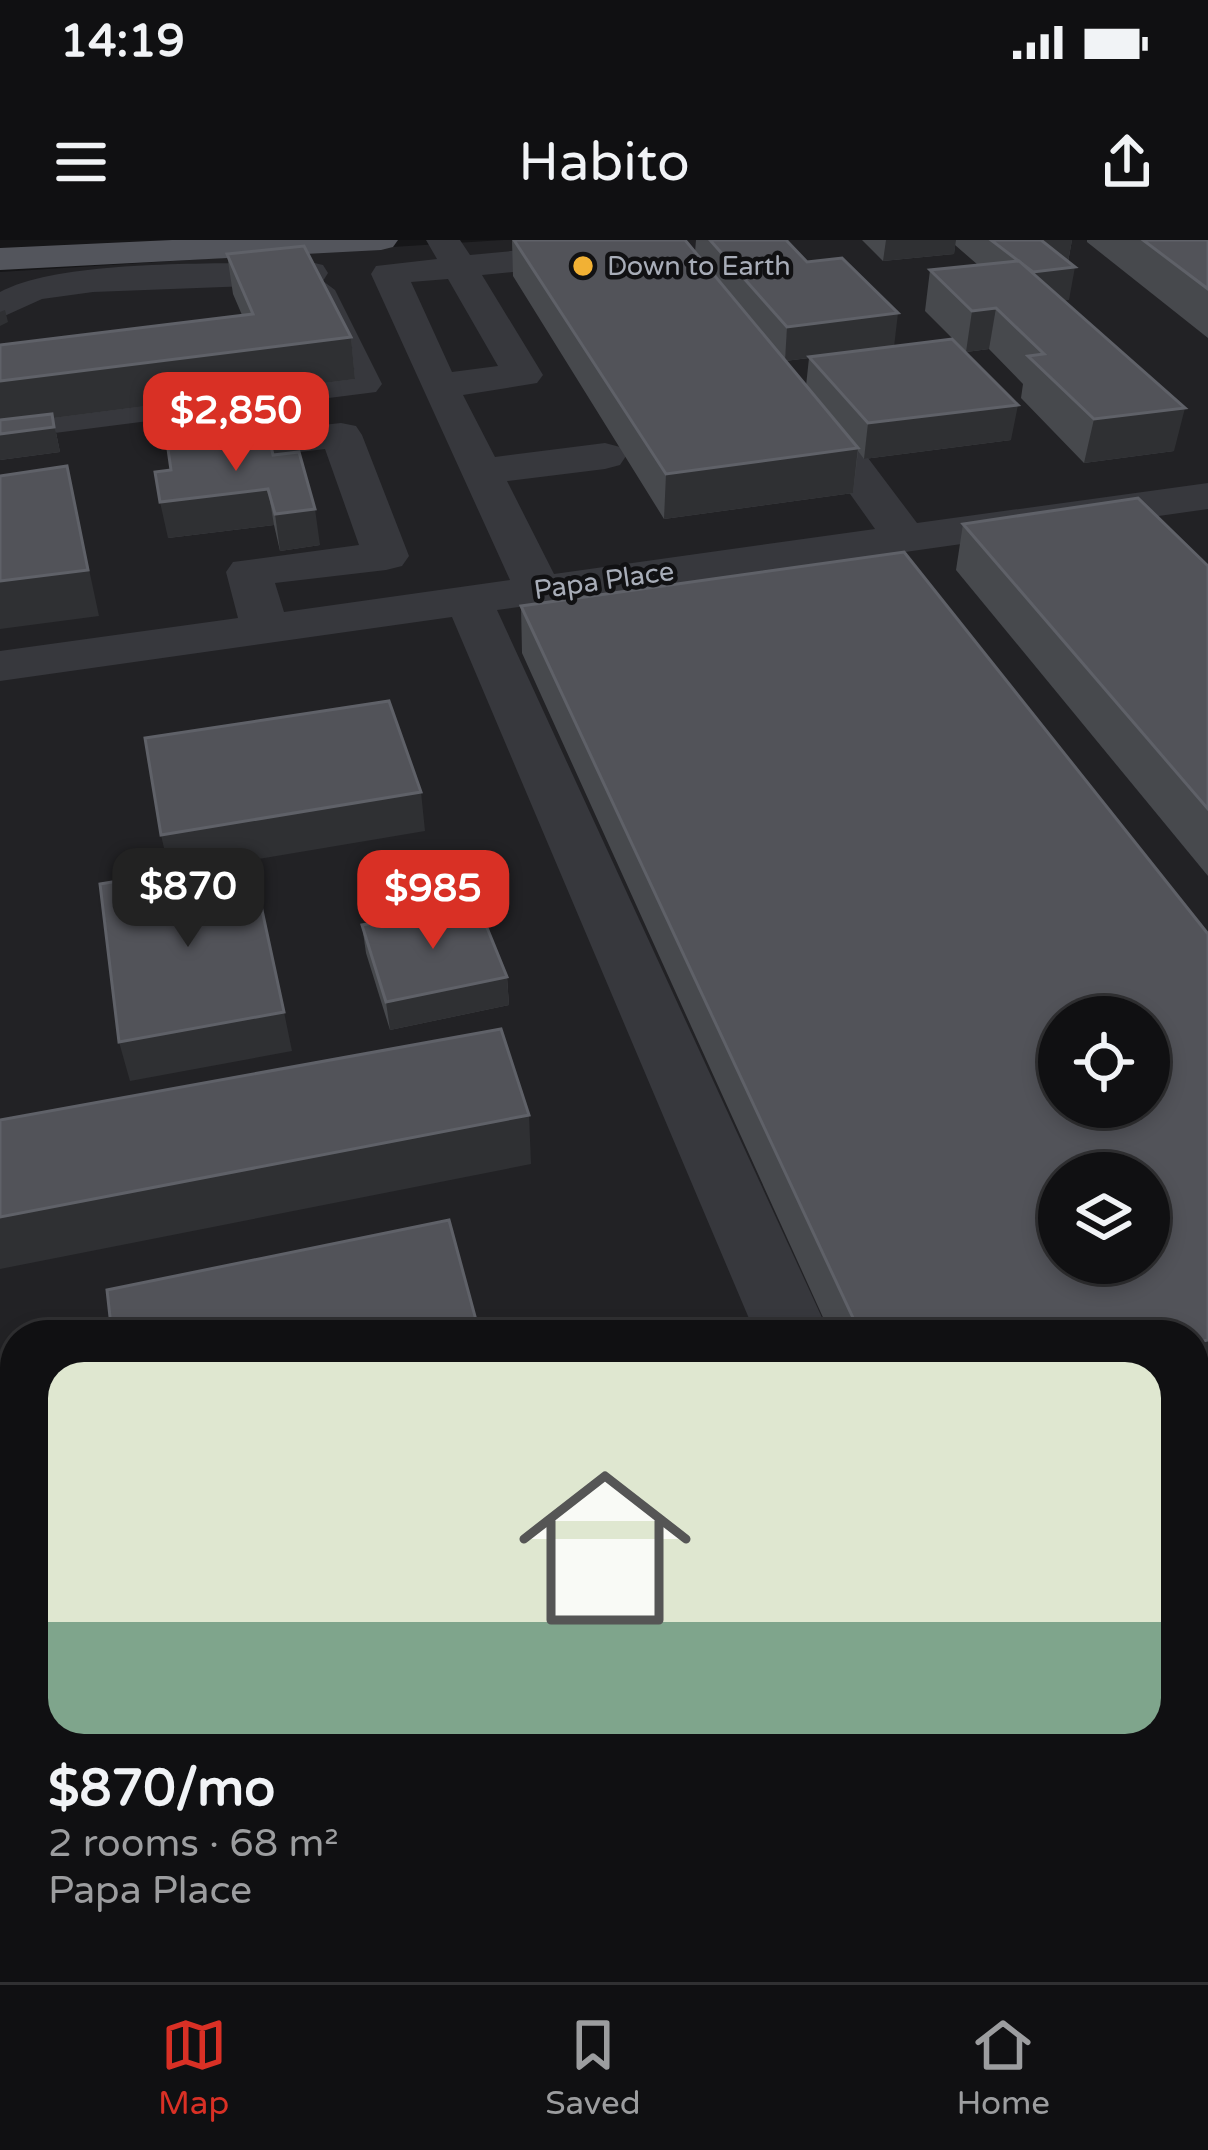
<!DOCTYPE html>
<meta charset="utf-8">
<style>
:root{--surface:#101012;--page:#19191b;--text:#f1f3f6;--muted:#9c9d9f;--line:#303032;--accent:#d93025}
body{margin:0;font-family:"Varela Round",sans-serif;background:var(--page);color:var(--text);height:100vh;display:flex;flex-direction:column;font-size:45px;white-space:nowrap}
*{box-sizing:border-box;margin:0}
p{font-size:39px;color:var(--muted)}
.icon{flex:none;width:66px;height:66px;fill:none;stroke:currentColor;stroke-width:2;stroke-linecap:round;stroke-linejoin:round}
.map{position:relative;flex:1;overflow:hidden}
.sheet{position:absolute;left:0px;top:1080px;width:1209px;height:663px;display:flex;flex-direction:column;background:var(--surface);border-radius:48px 48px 0 0;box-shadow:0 6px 18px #0003,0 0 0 3px var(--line)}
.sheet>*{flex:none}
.buttons{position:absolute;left:1038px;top:756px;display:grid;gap:24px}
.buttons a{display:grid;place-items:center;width:132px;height:132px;border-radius:50%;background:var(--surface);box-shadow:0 6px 18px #0003,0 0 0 3px var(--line);font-size:60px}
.price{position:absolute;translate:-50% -102px;padding:0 27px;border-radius:24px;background:var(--accent);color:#fff;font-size:39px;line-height:78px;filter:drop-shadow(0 3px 6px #0008)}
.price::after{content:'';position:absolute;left:50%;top:72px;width:36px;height:27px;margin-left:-18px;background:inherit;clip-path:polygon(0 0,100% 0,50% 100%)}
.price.current{background:#222;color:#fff}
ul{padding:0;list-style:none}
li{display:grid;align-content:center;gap:24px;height:636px;padding:0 48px}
li span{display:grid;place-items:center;height:372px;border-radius:36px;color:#555}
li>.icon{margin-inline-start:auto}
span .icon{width:216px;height:216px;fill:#fffc;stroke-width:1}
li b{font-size:51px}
.status{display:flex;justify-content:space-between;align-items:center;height:84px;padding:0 60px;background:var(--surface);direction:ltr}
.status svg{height:33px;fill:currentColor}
header{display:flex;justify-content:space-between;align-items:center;height:156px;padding:0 48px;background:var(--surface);font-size:54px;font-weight:600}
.menu{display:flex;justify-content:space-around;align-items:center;height:168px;border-top:3px solid var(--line);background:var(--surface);font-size:33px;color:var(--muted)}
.menu a{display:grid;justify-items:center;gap:6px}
.menu .current{color:var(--accent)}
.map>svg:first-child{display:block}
.built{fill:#222225;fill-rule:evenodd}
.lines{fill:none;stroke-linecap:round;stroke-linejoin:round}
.minor{fill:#37383d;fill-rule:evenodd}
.major{fill:#53555c;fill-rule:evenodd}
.wall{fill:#47494d;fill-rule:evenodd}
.shaded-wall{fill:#2f3033}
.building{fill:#525359;stroke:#5f6168;stroke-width:3;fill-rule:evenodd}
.poi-dot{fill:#f2b134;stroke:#111113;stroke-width:4.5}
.labels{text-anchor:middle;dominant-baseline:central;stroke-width:9;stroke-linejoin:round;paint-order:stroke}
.far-poi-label{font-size:27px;fill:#a8adb8;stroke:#111113;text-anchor:start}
.far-street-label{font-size:27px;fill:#a8adb8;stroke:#111113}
</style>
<div class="status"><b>14:19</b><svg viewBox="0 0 49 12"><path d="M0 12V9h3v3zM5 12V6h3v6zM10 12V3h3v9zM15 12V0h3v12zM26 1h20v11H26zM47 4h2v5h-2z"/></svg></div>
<header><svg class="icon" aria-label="menu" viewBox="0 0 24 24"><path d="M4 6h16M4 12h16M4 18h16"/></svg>Habito<svg class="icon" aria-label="share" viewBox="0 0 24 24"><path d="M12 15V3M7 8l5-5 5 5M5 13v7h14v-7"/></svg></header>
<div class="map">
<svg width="1208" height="1742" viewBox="0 0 1208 1742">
<rect width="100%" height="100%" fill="#161618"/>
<path class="built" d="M 503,0 L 1208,0 L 1208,1742 L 0,1742 L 0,32 ZM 1059,777 L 1149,777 L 1149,867 L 1059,867 ZM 1059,933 L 1149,933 L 1149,1023 L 1059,1023 ZM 15,1095 L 1194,1095 L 1194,1728 L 15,1728 Z"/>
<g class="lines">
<g class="minor">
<path d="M 426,0 L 460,0 L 470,15 L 627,0 L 685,0 L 688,6 L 683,13 L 671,16 L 482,35 L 543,135 L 537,143 L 463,155 L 495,217 L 605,203 L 620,207 L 626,216 L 620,225 L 605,229 L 507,241 L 554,334 L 875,289 L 782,158 L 788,149 L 816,149 L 917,283 L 1208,243 L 1208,269 L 497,370 L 830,1095 L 756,1095 L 452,377 L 0,441 L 0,411 L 238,378 L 226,332 L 233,322 L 359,305 L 325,209 L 193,225 L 178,221 L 172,212 L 178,203 L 193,199 L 341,183 L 356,186 L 362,195 L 409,316 L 402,326 L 386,330 L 275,343 L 284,372 L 510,340 L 371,34 L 376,26 L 437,19 ZM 448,39 L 498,126 L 452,132 L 411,42 Z"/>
<path d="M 310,22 L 323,25 L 328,33 L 323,41 L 335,50 L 382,144 L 376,152 L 0,200 L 0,176 L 338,135 L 299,50 L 303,44 L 93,52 L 42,59 L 0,78 L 0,52 C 65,17 231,25 310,22 Z"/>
<path d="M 1208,1174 L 1208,1242 L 1194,1246 L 1194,1178 Z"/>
<path d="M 1208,1275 L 1208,1349 L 1194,1352 L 1194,1278 Z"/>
<path d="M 15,1584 L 15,1678 L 0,1682 L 0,1588 Z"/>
</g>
<path class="major" d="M 172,0 L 398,0 L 393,7 L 381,10 L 0,30 L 0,8 Z"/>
</g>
<g class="wall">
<path d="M 512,0 L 685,0 L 695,12 L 696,0 L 786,0 L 894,106 L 1011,200 L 864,219 L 858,211 L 853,253 L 664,279 L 513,36 ZM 809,118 L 806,146 L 785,121 Z"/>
<path d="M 862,0 L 1072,0 L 1068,22 L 1069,60 L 1064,60 L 1174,211 L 1084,223 L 1021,158 L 1023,144 L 989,109 L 966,112 L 925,71 L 930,30 L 978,25 L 955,5 L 954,14 L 883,21 Z"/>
<path d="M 1087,0 L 1208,0 L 1208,98 L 1087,2 Z"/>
<path d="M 227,14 L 351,97 L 355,139 L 53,178 L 60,212 L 0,220 L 0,105 L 242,75 L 233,54 Z"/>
<path d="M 273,215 L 320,305 L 280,311 L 274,285 L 168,298 Z"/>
<path d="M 963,284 L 1208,326 L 1208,636 L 956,330 Z"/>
<path d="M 521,366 L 1208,694 L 1208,1141 L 1194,1145 L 1194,1095 L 831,1095 L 522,413 Z"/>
<path d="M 362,685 L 507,737 L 509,765 L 390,790 L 366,713 Z"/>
<path d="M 789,1728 L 1194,1728 L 1208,1742 L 794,1742 Z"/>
</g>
<g class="shaded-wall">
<path d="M 886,0 L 956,0 L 954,14 L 883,21 Z"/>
<path d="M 1040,0 L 1072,0 L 1067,27 Z"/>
<path d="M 1075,27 L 1069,60 L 1024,65 L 1030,33 Z"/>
<path d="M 996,68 L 989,109 L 966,112 L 972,71 Z"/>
<path d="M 5,70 L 8,82 L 0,86 L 0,72 Z"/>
<path d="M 898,73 L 894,107 L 785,121 L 787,87 Z"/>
<path d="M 351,97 L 355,139 L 53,178 L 60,212 L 0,220 L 0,141 Z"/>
<path d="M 1018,165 L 1011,200 L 864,219 L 868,183 Z"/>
<path d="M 1185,168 L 1174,211 L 1084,223 L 1094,179 Z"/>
<path d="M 858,208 L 853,253 L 664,279 L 666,234 Z"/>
<path d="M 67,226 L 99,376 L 0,389 L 0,341 Z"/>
<path d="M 268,249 L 274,285 L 168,298 L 160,262 Z"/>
<path d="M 315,269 L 320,305 L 280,311 L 275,274 Z"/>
<path d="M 421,552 L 425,591 L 170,634 L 161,595 Z"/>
<path d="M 507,737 L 509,765 L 390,790 L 386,762 Z"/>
<path d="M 284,772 L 292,811 L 130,841 L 119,802 Z"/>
<path d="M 529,875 L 531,924 L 0,1029 L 0,977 Z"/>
<path d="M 1208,1100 L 1208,1141 L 1194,1145 L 1194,1103 Z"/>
</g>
<g class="building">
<path d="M 514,0 L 685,0 L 858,208 L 666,234 Z"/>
<path d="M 710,0 L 786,0 L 807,22 L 842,18 L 898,73 L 787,87 Z"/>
<path d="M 991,0 L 1041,0 L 1075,27 L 1033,32 Z"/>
<path d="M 1143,0 L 1208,0 L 1208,49 Z"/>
<path d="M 304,6 L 351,97 L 0,141 L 0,105 L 253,74 L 227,14 Z"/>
<path d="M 1019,21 L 1185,168 L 1094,179 L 1028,116 L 1044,114 L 996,68 L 972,71 L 930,30 Z"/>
<path d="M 952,99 L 1018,165 L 868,183 L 809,117 Z"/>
<path d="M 52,174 L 54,187 L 0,194 L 0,180 Z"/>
<path d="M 269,197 L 273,215 L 299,212 L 315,269 L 275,274 L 268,249 L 160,262 L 155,232 L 171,230 L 168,209 Z"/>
<path d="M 67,226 L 88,330 L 0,341 L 0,236 Z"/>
<path d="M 1138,258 L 1208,326 L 1208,569 L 963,284 Z"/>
<path d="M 904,312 L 1208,694 L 1208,1100 L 1194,1103 L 1194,1095 L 861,1095 L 521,366 ZM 1059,777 L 1149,777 L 1149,867 L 1059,867 ZM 1059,933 L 1149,933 L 1149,1023 L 1059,1023 Z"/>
<path d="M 389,461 L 421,552 L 161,595 L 145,498 Z"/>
<path d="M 251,619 L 284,772 L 119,802 L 100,644 Z"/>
<path d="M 477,663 L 507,737 L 386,762 L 362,685 Z"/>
<path d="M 501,789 L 529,875 L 0,977 L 0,880 Z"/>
<path d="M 449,980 L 480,1095 L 112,1095 L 107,1050 Z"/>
<path d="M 1208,1506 L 1208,1742 L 814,1742 L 810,1728 L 1194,1728 L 1194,1511 Z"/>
<path d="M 602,1728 L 694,1728 L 698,1742 L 554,1742 Z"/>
</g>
<circle class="poi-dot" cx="583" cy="26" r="12"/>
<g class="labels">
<g class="far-poi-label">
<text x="607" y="26">Down to Earth</text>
</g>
<g class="far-street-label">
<text transform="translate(604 341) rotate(-8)">Papa Place</text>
</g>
</g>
</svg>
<div class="buttons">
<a><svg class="icon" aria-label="locate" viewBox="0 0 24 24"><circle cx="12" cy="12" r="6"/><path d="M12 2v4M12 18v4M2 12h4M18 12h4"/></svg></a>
<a><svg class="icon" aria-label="layers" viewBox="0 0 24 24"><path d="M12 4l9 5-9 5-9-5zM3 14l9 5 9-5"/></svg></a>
</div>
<b class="price" style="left:236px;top:234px">$2,850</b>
<b class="price current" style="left:188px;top:710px">$870</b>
<b class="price" style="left:433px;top:712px">$985</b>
<section class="sheet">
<ul>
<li><span style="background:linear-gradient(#dfe7d0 70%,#7fa58c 0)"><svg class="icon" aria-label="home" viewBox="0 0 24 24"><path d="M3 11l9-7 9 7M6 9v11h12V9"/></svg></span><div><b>$870/mo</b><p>2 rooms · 68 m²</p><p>Papa Place</p></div></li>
</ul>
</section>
</div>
<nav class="menu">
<a class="current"><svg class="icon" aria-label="map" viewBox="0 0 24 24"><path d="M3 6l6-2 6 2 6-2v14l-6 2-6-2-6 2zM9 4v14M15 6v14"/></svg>Map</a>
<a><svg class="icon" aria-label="saved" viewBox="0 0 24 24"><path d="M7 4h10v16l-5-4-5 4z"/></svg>Saved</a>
<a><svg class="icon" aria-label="home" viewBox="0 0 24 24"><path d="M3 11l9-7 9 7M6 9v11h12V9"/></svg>Home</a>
</nav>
